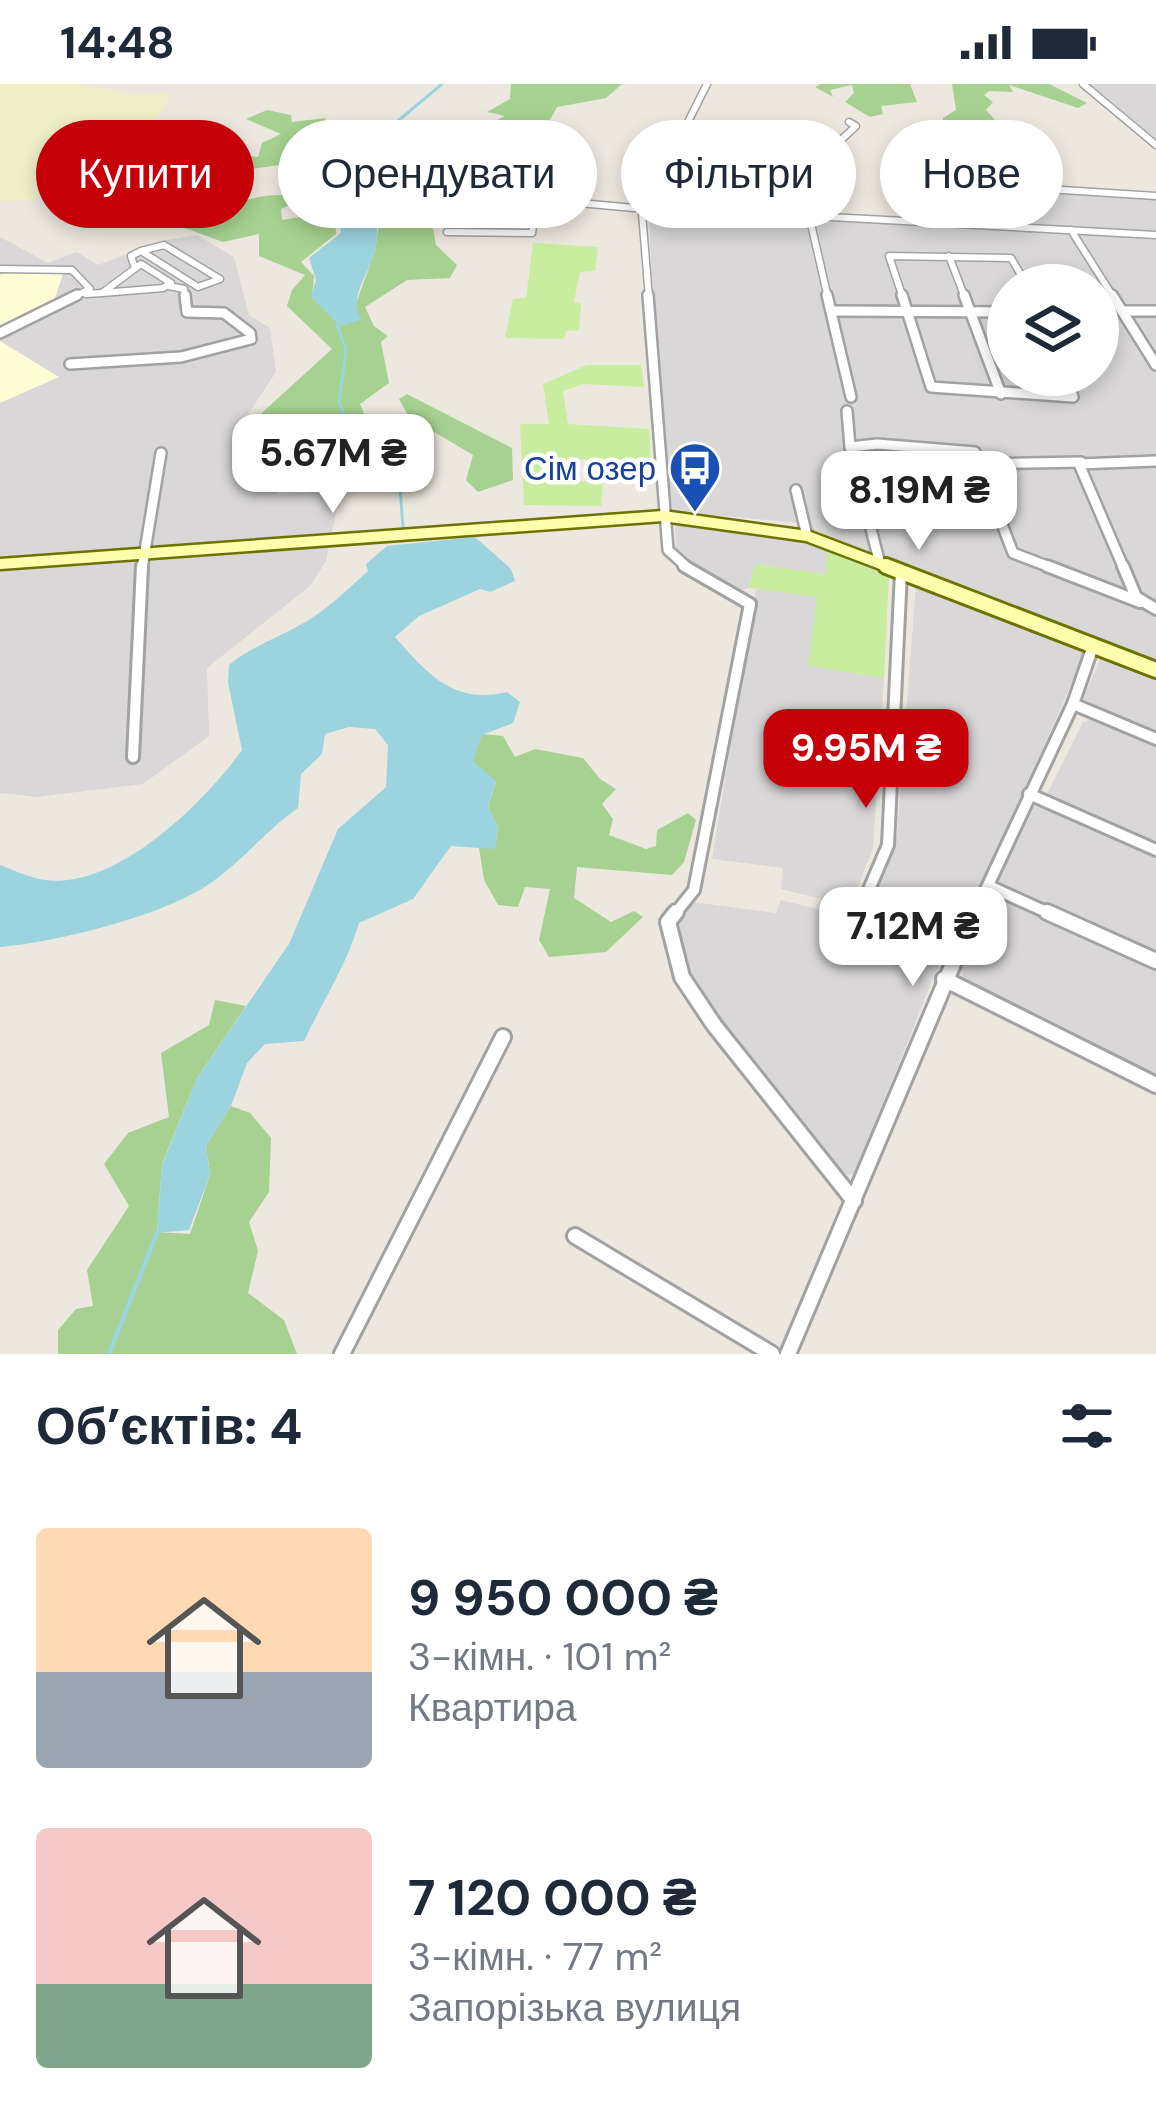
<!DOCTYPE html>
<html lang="uk">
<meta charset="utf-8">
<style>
:root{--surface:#fff;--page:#f6f6f7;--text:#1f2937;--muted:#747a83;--accent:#c50009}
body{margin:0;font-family:"DM Sans",sans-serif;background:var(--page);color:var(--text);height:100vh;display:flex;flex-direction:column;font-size:45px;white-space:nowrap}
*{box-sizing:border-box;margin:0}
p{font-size:39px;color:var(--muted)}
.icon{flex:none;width:66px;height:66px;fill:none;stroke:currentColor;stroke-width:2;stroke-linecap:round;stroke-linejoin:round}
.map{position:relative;height:1270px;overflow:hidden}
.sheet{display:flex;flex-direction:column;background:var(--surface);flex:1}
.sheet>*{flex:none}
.guide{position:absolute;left:36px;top:36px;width:1086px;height:108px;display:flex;gap:24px}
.buttons{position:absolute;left:987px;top:180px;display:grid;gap:24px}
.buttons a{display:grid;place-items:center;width:132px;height:132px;border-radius:50%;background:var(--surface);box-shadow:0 6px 18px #0003;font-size:60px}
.price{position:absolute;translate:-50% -102px;padding:0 27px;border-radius:24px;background:#fff;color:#222;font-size:39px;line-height:78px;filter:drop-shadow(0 3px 6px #0008)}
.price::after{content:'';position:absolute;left:50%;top:72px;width:36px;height:27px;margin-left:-18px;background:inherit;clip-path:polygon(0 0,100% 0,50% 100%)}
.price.selected{background:var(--accent);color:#fff}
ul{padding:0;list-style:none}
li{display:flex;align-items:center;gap:36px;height:300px;padding:0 36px}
li span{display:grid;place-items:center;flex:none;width:336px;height:240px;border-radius:12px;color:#555}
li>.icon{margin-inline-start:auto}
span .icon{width:144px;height:144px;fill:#fffc;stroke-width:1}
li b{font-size:51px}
h2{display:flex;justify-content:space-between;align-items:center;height:144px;padding:0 36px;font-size:51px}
.pill{padding:0 42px;border-radius:54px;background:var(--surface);box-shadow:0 6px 18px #0003;font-size:42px;line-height:108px}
.pill.selected{background:var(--accent);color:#fff}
.status{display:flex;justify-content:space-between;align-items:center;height:84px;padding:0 60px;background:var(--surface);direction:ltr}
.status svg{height:33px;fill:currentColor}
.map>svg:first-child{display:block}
.residential{fill:#d9d7d7;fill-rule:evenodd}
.education{fill:#fffdd6}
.farmland{fill:#eeefc8}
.grass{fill:#c9ed9f}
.forest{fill:#a6d190}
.water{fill:#9bd3df}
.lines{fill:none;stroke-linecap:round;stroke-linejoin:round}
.stream-far1{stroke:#9bd3df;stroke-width:3}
.stream{stroke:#9bd3df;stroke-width:4.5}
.street-far3-casing{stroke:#a2a2a2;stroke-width:9}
.street-far2-casing{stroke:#a2a2a2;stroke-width:14}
.street-far1-casing{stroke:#a2a2a2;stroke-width:16}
.street-casing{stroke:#a2a2a2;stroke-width:20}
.secondary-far1-casing{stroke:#6c7300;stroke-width:15}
.secondary-casing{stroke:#6c7300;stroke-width:20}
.street-far3{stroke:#fff;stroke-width:6}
.street-far2{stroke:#fff;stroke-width:9}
.street-far1{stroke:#fff;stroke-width:10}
.street{stroke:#fff;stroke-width:14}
.secondary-far1{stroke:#fefeac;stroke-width:10}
.secondary{stroke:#fefeac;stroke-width:14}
.labels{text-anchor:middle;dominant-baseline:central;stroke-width:9;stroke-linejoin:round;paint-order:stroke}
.transit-label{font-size:33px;fill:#164399;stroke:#fff;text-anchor:end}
</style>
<div class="status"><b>14:48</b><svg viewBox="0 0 49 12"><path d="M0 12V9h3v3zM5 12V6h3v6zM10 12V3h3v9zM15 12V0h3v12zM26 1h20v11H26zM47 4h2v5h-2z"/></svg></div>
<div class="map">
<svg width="1156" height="1270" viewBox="0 0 1156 1270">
<rect width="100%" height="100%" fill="#ede8df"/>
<g class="residential">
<path d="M 1086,0 L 1156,0 L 1156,58 L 1108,14 Z"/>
<path d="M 942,100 L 1156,114 L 1156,149 L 935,136 L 936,104 Z"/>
<path d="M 656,125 L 755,130 L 807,139 L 839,137 L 1156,154 L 1156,582 L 810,448 L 798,439 L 672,427 L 651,180 L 649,128 ZM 1008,201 L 1098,201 L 1098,291 L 1008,291 Z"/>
<path d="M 197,151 L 234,173 L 249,231 L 270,244 L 276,288 L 235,350 L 279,411 L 341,405 L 326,477 L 310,502 L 207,584 L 209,652 L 143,700 L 37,713 L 0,709 L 0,153 L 48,179 L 77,168 L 98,181 L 166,156 Z"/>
<path d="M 675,439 L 793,453 L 827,467 L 826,490 L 755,480 L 749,504 L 740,506 L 683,478 L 676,469 Z"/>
<path d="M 916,500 L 1086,567 L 987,791 L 954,852 L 942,854 L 868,825 L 897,753 Z"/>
<path d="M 756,505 L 817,513 L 809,582 L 884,594 L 873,765 L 850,822 L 781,805 L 783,784 L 712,775 Z"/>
<path d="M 1102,571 L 1156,592 L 1156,651 L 1081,620 Z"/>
<path d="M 1095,635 L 1156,660 L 1156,761 L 1046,712 L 1083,638 Z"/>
<path d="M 1027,723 L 1046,723 L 1156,771 L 1156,869 L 996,796 Z"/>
<path d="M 1000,810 L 1156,883 L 1156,992 L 964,895 L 960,881 L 993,811 Z"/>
<path d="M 781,816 L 857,835 L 943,869 L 855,1090 L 839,1091 L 741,968 L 691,897 L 680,861 L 679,834 L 692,818 L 776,829 Z"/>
</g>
<g class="education">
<path d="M 13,186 L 63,190 L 53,220 L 0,245 L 0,191 Z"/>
<path d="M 0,257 L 59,293 L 0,319 Z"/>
</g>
<path class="farmland" d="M 0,0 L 76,0 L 132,10 L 171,9 L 160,31 L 60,103 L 37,115 L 0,118 Z"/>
<g class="grass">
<path d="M 533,159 L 598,163 L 595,187 L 580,188 L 574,218 L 581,220 L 579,246 L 566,247 L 564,255 L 505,254 L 513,215 L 526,214 Z"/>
<path d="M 587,281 L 641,281 L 644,303 L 583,300 L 563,307 L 568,340 L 649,345 L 651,379 L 575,375 L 572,396 L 603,400 L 601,422 L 524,421 L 520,340 L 549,340 L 543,300 Z"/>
<path d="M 827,467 L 889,492 L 884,594 L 808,582 L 817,513 L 749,504 L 755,480 L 826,490 Z"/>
</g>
<g class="forest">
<path d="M 511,0 L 622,0 L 606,14 L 557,23 C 537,67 492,72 450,60 L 505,32 L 487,28 L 510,15 Z"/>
<path d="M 821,0 L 910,0 L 917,18 L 881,22 L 883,30 L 870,33 L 845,18 L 854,9 L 852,1 L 830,6 L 833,13 L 815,3 Z"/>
<path d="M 952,0 L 1049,0 L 1087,19 L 1078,24 L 1009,1 L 1013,8 L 989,7 L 984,11 L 993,18 L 986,26 L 996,37 L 968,51 L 946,81 L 937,82 L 943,34 L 956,26 Z"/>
<path d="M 267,26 L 291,31 L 292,38 L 326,34 L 322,41 L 302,46 L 314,53 C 293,94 258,75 232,93 C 226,97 223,104 218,108 L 198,104 L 163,83 L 210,66 L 258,73 L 262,59 L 281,50 L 246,35 Z"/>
<path d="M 404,96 L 427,111 L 436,161 L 457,181 L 450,194 L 407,196 L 365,223 L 374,242 L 388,252 L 381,258 L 389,299 L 360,320 L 373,350 L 411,362 L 419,407 L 365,408 L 384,394 L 374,372 L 285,375 L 242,347 L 332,265 L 287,222 L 292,206 L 305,191 L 259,172 L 259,150 L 223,158 L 182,143 C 222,125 259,103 304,114 L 281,125 L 282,136 L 324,129 L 323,119 L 312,113 L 309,104 L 319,101 L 334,117 L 336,150 L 301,178 L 314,192 L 312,214 L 354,225 L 375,167 L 381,126 L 397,119 Z"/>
<path d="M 407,310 L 512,364 L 513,396 L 478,408 L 466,396 L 473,371 L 409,333 L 399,315 Z"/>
<path d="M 482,650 L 503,652 L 515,673 L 535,665 L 583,674 L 600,695 L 616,705 L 602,720 L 613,735 L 609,751 L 646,765 L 656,762 L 657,746 L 688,729 L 696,736 L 684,778 L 672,791 L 577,783 L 574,814 L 611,838 L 634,827 L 643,833 L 606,868 L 549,873 L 539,856 L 550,805 L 525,803 L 518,823 L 498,821 L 484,796 L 479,764 L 495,764 L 498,743 L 488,723 L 496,698 L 472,677 Z"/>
<path d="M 215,916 L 246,922 L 197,994 L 162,1080 L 157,1148 L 190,1150 L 210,1091 L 206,1062 L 231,1022 L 250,1029 L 271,1054 L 269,1108 L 249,1138 L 258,1167 L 248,1209 L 284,1236 L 297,1270 L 58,1270 L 58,1246 L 76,1225 L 93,1222 L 87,1186 L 129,1122 L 104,1080 L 128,1049 L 169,1033 L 161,969 L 209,941 Z"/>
</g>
<g class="water">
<path d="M 351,67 L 381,69 L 385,74 L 379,75 C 366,103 382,137 375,166 C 370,190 347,213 361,236 L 340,242 L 311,213 L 316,196 L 309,174 L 341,149 L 338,118 L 314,89 L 316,80 Z"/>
<path d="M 475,453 L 511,485 L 515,497 L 490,508 L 480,505 L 419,532 L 395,553 C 428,590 453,621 507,608 L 520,618 L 513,639 L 482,651 L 473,677 L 496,697 L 488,723 L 498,743 L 495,765 L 451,762 L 413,815 L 359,839 C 347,880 323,917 304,957 L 265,960 L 247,979 L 231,1022 L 206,1062 L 210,1091 L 189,1146 L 157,1149 L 162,1081 L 197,994 L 289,860 L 338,745 L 386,703 L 388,661 L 375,645 L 349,643 L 325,650 L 322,670 L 301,690 L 298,724 C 265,747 240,780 206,802 C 159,833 56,858 0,863 L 0,781 C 14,786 30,794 45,796 C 116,806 205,718 242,666 L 228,599 L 229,581 C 254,561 280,553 307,537 C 329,524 349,504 368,487 L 366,480 L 387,462 Z"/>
</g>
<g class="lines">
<g class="stream-far1">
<path d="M 368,62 L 442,0"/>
<path d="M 337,241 L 346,266 L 339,318 L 355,356 L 398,377 L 403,444"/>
</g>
<path class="stream" d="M 109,1270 L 157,1149"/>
<g class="street-far3-casing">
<g id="street-far3">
<path d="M 1083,0 L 1156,61"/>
<path d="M 664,81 L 835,93 L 842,55 L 856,42 L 849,38"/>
<path d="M 650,123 L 643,119 L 648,86 L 669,76 L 707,0"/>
<path d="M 809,131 L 828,214"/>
<path d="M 929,138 L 931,102 L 940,98 L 1156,112"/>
<path d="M 1071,146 L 1114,214"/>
<path d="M 447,148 L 532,149 L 536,120 L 547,116 L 645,125"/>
<path d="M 164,161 L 220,195 L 198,203 L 141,167 Z"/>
<path d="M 949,172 L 965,214"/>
<path d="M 141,180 L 171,199 L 163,204 L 102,209 Z"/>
<path d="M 134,181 L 131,172 L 141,167"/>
<path d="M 0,185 L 72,186 L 90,205 L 71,214"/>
<path d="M 169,202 L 184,205 L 185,214"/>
<path d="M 86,210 L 102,209"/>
<path d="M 649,214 L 642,129 L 650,123 L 1156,151"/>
<path d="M 903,214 L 889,172 L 1011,174 L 1027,201"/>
</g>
</g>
<g class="street-far2-casing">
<g id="street-far2">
<path d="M 648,211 L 668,466 L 689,485"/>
<path d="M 827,211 L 851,313"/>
<path d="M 902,211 L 931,303 L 1073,313 L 1066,291"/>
<path d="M 964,211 L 1001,310"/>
<path d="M 1112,211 L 1156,281"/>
<path d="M 834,227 L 1008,228"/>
<path d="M 1122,227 L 1156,227"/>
<path d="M 0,249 L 77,211"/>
<path d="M 70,280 L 181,273 L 251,255 L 250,249 L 224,229 L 187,228 L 185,211"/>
<path d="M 847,327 L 850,363 L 880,480"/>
<path d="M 850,363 L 877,360 L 975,368 L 979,380"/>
<path d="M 796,406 L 807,452"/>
<path d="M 142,485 L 161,369"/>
<path d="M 1055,485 L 1013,469 L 979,380 L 1081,378"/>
<path d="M 1124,485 L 1079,380 L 1156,377"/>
</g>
</g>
<g class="street-far1-casing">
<g id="street-far1">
<path d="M 1047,482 L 1140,518"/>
<path d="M 1123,482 L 1136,513 L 1156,525"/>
<path d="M 1073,620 L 1156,655"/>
<path d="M 133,673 L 142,482"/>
<path d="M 1029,710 L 1156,766"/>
<path d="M 989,802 L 1053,831"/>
<path d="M 674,831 L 694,806 L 750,520 L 684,482"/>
<path d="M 864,831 L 859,829 L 888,761 L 901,488"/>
<path d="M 974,831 L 1073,620 L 1093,562"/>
</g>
</g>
<g class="street-casing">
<g id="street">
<path d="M 676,828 L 668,838 L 682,893 L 714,941 L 854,1117"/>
<path d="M 859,828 L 957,866"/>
<path d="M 1047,828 L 1156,877"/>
<path d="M 944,895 L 1156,1001"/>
<path d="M 575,1152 L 772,1270"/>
<path d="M 342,1270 L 503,953"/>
<path d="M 788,1270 L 975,828"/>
</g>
</g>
<g class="secondary-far1-casing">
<path id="secondary-far1" d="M 0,480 L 663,432 L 807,452 L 894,485"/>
</g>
<g class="secondary-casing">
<path id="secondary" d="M 886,482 L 1156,586"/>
</g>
<use href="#street-far3" class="street-far3"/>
<use href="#street-far2" class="street-far2"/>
<use href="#street-far1" class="street-far1"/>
<use href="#street" class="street"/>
<use href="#secondary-far1" class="secondary-far1"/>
<use href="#secondary" class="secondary"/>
</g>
<defs>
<g id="bus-pin" transform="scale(2.7)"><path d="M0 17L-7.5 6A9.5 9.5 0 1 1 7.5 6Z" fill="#1a4fb4" stroke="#fff"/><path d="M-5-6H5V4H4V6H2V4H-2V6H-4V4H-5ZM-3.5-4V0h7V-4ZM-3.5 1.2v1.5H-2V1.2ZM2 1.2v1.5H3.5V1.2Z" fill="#fff"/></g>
</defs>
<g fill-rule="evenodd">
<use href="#bus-pin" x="695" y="384"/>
</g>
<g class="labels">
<g class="transit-label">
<text x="656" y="384">Сім озер</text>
</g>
</g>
</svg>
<div class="buttons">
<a><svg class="icon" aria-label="layers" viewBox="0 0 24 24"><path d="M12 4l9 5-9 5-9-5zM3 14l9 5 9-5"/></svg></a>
</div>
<b class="price" style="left:333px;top:432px">5.67M ₴</b>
<b class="price" style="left:919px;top:469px">8.19M ₴</b>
<b class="price selected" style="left:866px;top:727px">9.95M ₴</b>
<b class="price" style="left:913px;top:905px">7.12M ₴</b>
<div class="guide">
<a class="pill selected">Купити</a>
<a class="pill">Орендувати</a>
<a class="pill">Фільтри</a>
<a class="pill">Нове</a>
</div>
</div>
<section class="sheet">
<h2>Об’єктів: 4<svg class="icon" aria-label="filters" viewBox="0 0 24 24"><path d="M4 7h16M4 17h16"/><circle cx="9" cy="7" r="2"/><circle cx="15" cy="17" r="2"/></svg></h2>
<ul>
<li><span style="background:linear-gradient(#ffd9b3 60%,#9aa5b1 0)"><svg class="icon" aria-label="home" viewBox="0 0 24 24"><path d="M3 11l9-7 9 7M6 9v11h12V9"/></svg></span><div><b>9 950 000 ₴</b><p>3-кімн. · 101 m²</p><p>Квартира</p></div></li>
<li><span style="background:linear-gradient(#f6c9c9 65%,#7fa58c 0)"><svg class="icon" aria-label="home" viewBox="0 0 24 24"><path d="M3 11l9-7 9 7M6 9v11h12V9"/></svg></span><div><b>7 120 000 ₴</b><p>3-кімн. · 77 m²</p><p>Запорізька вулиця</p></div></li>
</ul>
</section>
